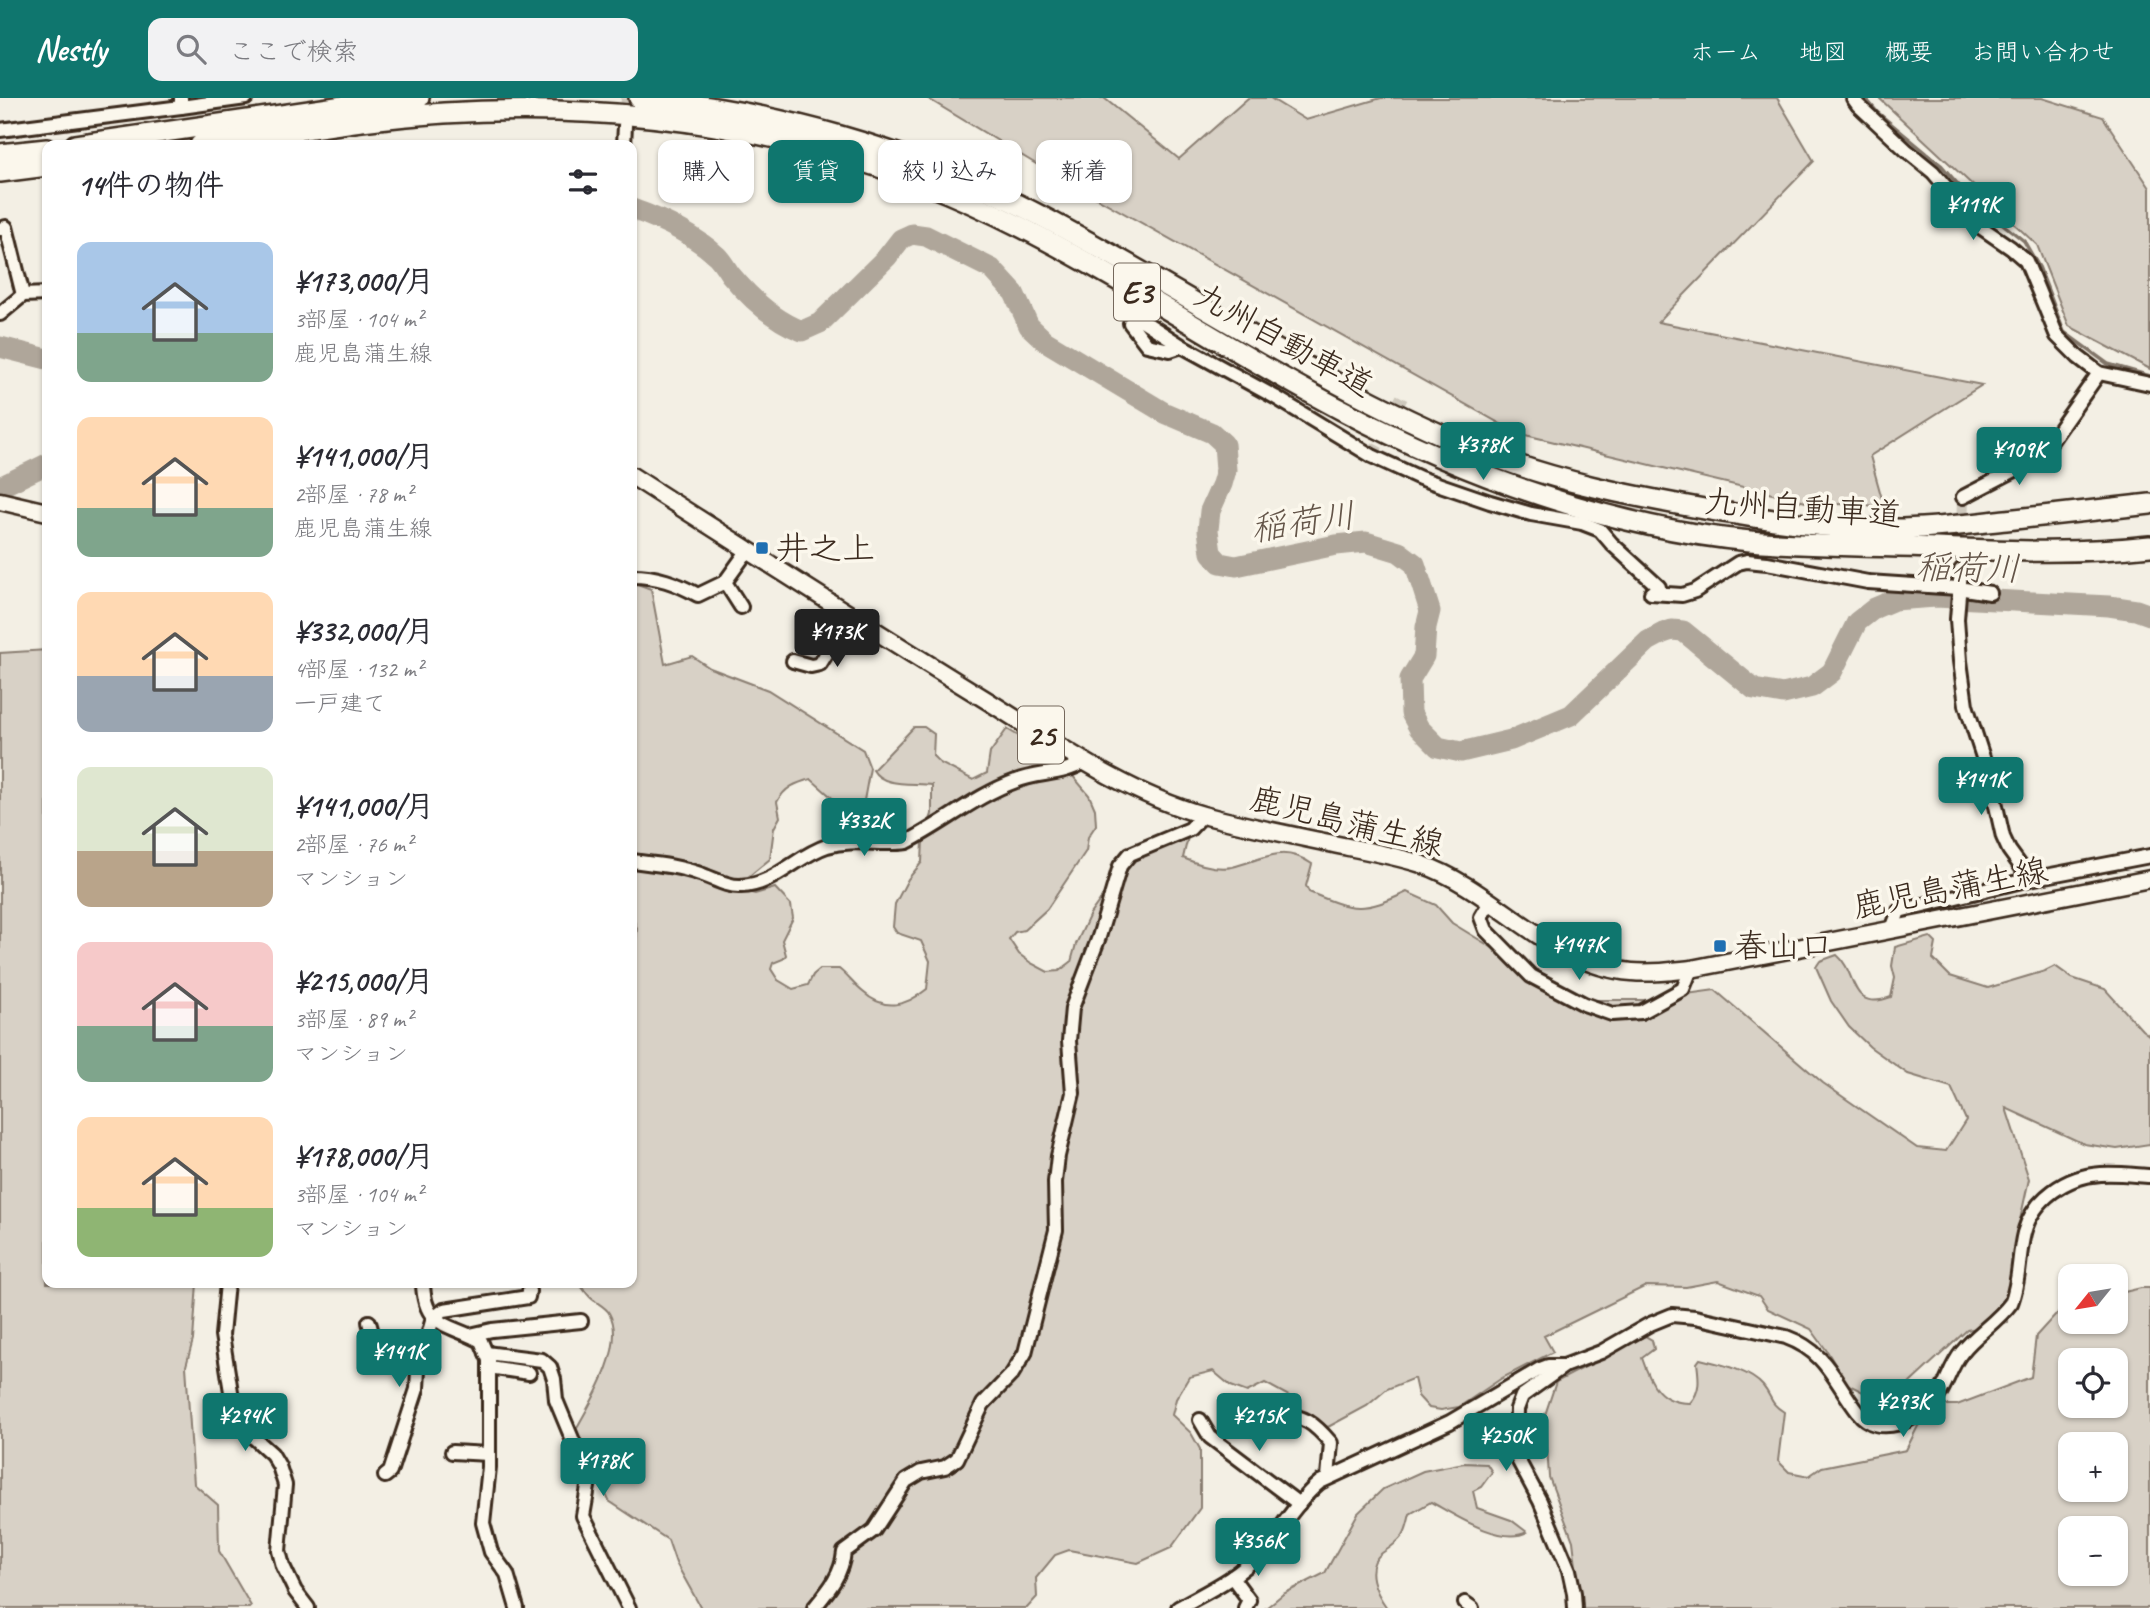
<!DOCTYPE html>
<html lang="ja">
<meta charset="utf-8">
<style>
:root{--surface:#fff;--page:#f2f2f3;--text:#2b2b33;--muted:#7c7c81;--accent:#0f766e}
body{margin:0;font-family:Caveat,"Klee One",sans-serif;background:var(--page);color:var(--text);height:100vh;display:flex;flex-direction:column;font-size:26px;white-space:nowrap}
*{box-sizing:border-box;margin:0}
p{font-size:23px;color:var(--muted)}
.icon{flex:none;width:38px;height:38px;fill:none;stroke:currentColor;stroke-width:2;stroke-linecap:round;stroke-linejoin:round}
.map{position:relative;flex:1;overflow:hidden}
.drawer{position:absolute;left:42px;top:42px;width:595px;height:1148px;display:flex;flex-direction:column;background:var(--surface);border-radius:14px;box-shadow:0 2px 5px #0004}
.drawer>*{flex:none}
.hud{position:absolute;left:658px;top:42px;width:665px;height:63px;display:flex;gap:14px}
.needle{width:46px;rotate:240deg}
.buttons{position:absolute;left:2058px;top:1166px;display:grid;gap:14px}
.buttons a{display:grid;place-items:center;width:70px;height:70px;border-radius:14px;background:var(--surface);box-shadow:0 2px 5px #0004;font-size:35px}
.price{position:absolute;translate:-50% -60px;padding:0 16px;border-radius:7px;background:var(--accent);color:#fff;font-size:23px;line-height:46px;filter:drop-shadow(0 2px 4px #0008)}
.price::after{content:'';position:absolute;left:50%;top:42px;width:21px;height:16px;margin-left:-10px;background:inherit;clip-path:polygon(0 0,100% 0,50% 100%)}
.price.selected{background:#222;color:#fff}
ul{padding:0;list-style:none}
li{display:flex;align-items:center;gap:21px;height:175px;padding:0 35px}
li span{display:grid;place-items:center;flex:none;width:196px;height:140px;border-radius:14px;color:#555}
li>.icon{margin-inline-start:auto}
span .icon{width:84px;height:84px;fill:#fffc;stroke-width:1}
li b{font-size:30px}
h2{display:flex;justify-content:space-between;align-items:center;height:84px;padding:0 35px;font-size:30px}
.tag{padding:0 24px;border-radius:14px;background:var(--surface);box-shadow:0 2px 5px #0004;font-size:24px;line-height:63px}
.tag.selected{background:var(--accent);color:#fff}
header{display:flex;align-items:center;gap:42px;box-sizing:border-box;height:98px;padding:0 35px;background:var(--accent);color:#fff}
header strong{font-size:33px}
nav{display:flex;gap:38px;margin-inline-start:auto;font-size:24px}
.search{width:490px;height:63px;background:var(--page);display:flex;align-items:center;gap:18px;box-sizing:border-box;padding:0 24px;border-radius:14px;color:var(--muted);font-size:26px}
.map>svg:first-child{display:block}
.green{fill:#d8d1c6;stroke:#8a7e72;stroke-width:2;fill-rule:evenodd}
.lines{fill:none;stroke-linecap:round;stroke-linejoin:round}
.stream{stroke:#817468;stroke-width:3.5}
.river{stroke:#afa69a;stroke-width:21}
.minor-tunnel{stroke:#cec8bc;stroke-width:12;stroke-dasharray:12 6;stroke-linecap:butt}
.minor-casing{stroke:#3b2a1e;stroke-width:18}
.major-casing{stroke:#3b2a1e;stroke-width:21}
.highway-casing{stroke:#3b2a1e;stroke-width:24}
.minor{stroke:#fbf7ec;stroke-width:12}
.major{stroke:#fbf7ec;stroke-width:16}
.highway{stroke:#fbf7ec;stroke-width:19}
.poi-dot{fill:#1f6fb2;stroke:#fbf7ec;stroke-width:2.5}
.labels{text-anchor:middle;dominant-baseline:central;stroke-width:7;stroke-linejoin:round;paint-order:stroke}
.shield{fill:#fbf7ec;stroke:#75685c;stroke-width:2}
.shield-label{font-size:32px;font-weight:bold;fill:#3b2a1e}
.street-label{font-size:33px;fill:#3b2a1e;stroke:#fbf7ec}
.poi-label{font-size:33px;fill:#3b2a1e;stroke:#fbf7ec;text-anchor:start}
.water-label{font-size:35px;font-style:italic;fill:#645549;stroke:#fbf7ec}
</style>
<header>
<strong>Nestly</strong>
<div class="search"><svg class="icon" aria-label="search" viewBox="0 0 24 24"><circle cx="10" cy="10" r="6"/><path d="M15 15l6 6"/></svg>ここで検索</div>
<nav><a>ホーム</a><a>地図</a><a>概要</a><a>お問い合わせ</a></nav>
</header>
<div class="map">
<svg width="2150" height="1510" viewBox="0 0 2150 1510">
<rect width="100%" height="100%" fill="#f3efe4"/>
<filter id="ink" filterUnits="userSpaceOnUse"><feTurbulence type="fractalNoise" baseFrequency=".0143" numOctaves="2"/><feDisplacementMap in="SourceGraphic" scale="14" xChannelSelector="R" yChannelSelector="G"/><feConvolveMatrix kernelMatrix="1 2 1 2 8 2 1 2 1" color-interpolation-filters="sRGB"/></filter>
<g filter="url(#ink)">
<g class="green">
<path d="M 927,0 L 1104,0 L 1179,61 L 1248,0 L 1270,0 L 1306,22 L 1381,0 L 1777,0 L 1814,63 L 1658,224 L 1982,287 L 1870,358 L 1884,408 L 1810,405 L 1517,335 L 1036,66 Z"/>
<path d="M 1879,0 L 2042,0 L 2103,19 L 2150,90 L 2150,271 L 2069,228 L 2037,147 Z"/>
<path d="M 632,484 L 651,491 L 665,566 L 692,558 L 710,570 L 768,592 L 863,652 L 870,670 L 863,708 L 855,714 L 846,712 L 811,681 C 796,685 785,689 777,704 L 780,719 L 774,730 L 770,761 L 748,779 L 730,781 L 707,770 L 632,755 Z"/>
<path d="M 47,552 L 47,1185 L 197,1185 L 193,1242 L 186,1268 L 194,1386 L 218,1407 L 219,1453 L 251,1508 L 249,1510 L 0,1510 L 0,555 Z"/>
<path d="M 914,629 L 924,629 L 934,636 L 933,658 L 940,665 L 973,682 L 987,675 L 990,655 L 1007,631 L 1059,663 L 1066,670 L 1089,697 L 1095,711 L 1096,727 L 1088,739 L 1086,753 L 1047,811 L 1024,832 L 1015,834 L 1009,841 L 1019,856 L 1031,865 L 1048,874 L 1059,873 L 1071,864 L 1076,846 L 1090,816 L 1129,762 L 1179,739 L 1188,739 L 1183,760 C 1197,766 1216,772 1232,769 C 1262,762 1281,745 1312,766 L 1306,788 L 1309,794 C 1354,813 1363,815 1407,794 L 1436,807 L 1452,825 L 1519,866 L 1590,902 L 1644,902 L 1715,892 L 1823,985 L 1917,1050 L 1946,1053 L 1966,1022 L 1951,989 L 1908,976 L 1870,949 L 1849,929 L 1831,903 L 1816,869 L 1820,863 L 1837,857 C 1858,874 1848,915 1891,899 L 1895,880 L 1892,868 L 1895,849 L 1930,839 L 1936,845 L 1933,861 L 1950,878 L 1988,890 L 2045,873 L 2055,868 L 2072,880 L 2105,891 L 2142,932 L 2150,938 L 2150,1046 L 2117,1051 L 2084,1046 L 2006,1010 L 2029,1081 L 2015,1145 L 2008,1224 L 1967,1232 L 1910,1285 L 1889,1298 L 1869,1297 L 1847,1286 L 1827,1253 L 1811,1231 L 1768,1211 L 1759,1198 L 1718,1183 L 1686,1189 L 1646,1188 L 1544,1238 L 1553,1254 L 1502,1280 L 1459,1309 L 1441,1312 L 1429,1310 L 1418,1298 L 1414,1280 L 1387,1291 L 1367,1308 L 1328,1329 L 1301,1313 L 1289,1298 L 1265,1285 L 1247,1294 L 1231,1288 L 1213,1273 L 1189,1279 L 1176,1301 L 1172,1317 L 1191,1335 L 1200,1351 L 1200,1410 L 1171,1450 L 1138,1465 L 1069,1452 L 1055,1457 L 1036,1480 L 1037,1499 L 1027,1510 L 701,1510 L 676,1465 L 668,1442 L 609,1403 L 576,1331 C 592,1303 627,1246 609,1215 C 605,1208 594,1204 589,1198 C 585,1194 582,1189 579,1185 L 632,1185 L 632,859 L 635,854 L 637,830 L 632,819 L 632,768 L 659,769 L 755,796 L 775,790 L 791,807 L 793,820 L 782,842 L 786,857 L 783,861 L 773,865 L 771,871 L 778,882 L 793,891 L 808,887 L 813,877 L 820,871 L 839,871 C 848,878 854,887 863,894 C 885,914 906,908 927,891 L 930,863 L 921,843 L 897,835 L 893,829 L 895,806 L 908,781 L 922,764 L 923,743 L 932,716 L 932,687 C 914,684 883,690 873,672 Z"/>
<path d="M 2141,1190 L 2150,1190 L 2150,1510 L 1581,1510 L 1573,1443 L 1549,1379 L 1545,1317 L 1556,1284 L 1645,1238 L 1652,1242 L 1654,1251 L 1642,1260 C 1651,1287 1660,1305 1690,1305 C 1701,1293 1699,1280 1697,1265 L 1700,1261 C 1720,1266 1749,1272 1763,1288 C 1773,1300 1769,1305 1784,1314 L 1778,1363 L 1789,1374 L 1809,1378 L 1822,1369 L 1906,1352 L 1918,1328 L 1942,1307 L 1957,1307 L 2031,1279 L 2036,1238 L 2055,1217 L 2070,1209 L 2070,1223 L 2116,1223 L 2116,1196 ZM 2070,1262 L 2116,1262 L 2116,1307 L 2070,1307 ZM 2070,1346 L 2116,1346 L 2116,1391 L 2070,1391 ZM 2070,1430 L 2116,1430 L 2116,1475 L 2070,1475 Z"/>
<path d="M 1464,1365 L 1487,1366 L 1492,1374 L 1481,1389 L 1473,1393 L 1477,1410 L 1511,1422 L 1527,1434 C 1501,1448 1453,1416 1431,1404 L 1410,1416 C 1408,1423 1407,1431 1403,1437 C 1397,1445 1390,1450 1382,1455 C 1363,1469 1376,1495 1387,1510 L 1266,1510 L 1283,1496 L 1325,1475 L 1358,1415 L 1383,1391 L 1423,1373 Z"/>
</g>
<g class="lines">
<path class="stream" d="M 1865,0 L 1877,14 L 1941,67 L 1969,99 L 2024,143 L 2039,169 L 2064,234 L 2108,266 L 2150,278"/>
<g class="river">
<path d="M 632,111 C 661,121 694,137 717,158 C 722,163 726,170 730,176 C 749,199 773,222 802,233 L 820,225 L 887,159 L 901,141 L 912,136 L 926,138 L 992,171 L 1014,195 L 1029,228 L 1045,243 L 1165,315 L 1212,335 L 1224,346 L 1226,372 L 1222,386 L 1210,413 L 1208,432 L 1211,455 L 1220,465 L 1236,468 L 1336,447 L 1366,444 L 1399,454 L 1415,466 L 1430,513 L 1426,529 L 1424,558 L 1410,581 L 1411,615 L 1419,630 L 1438,649 L 1461,654 L 1511,642 L 1571,617 L 1648,543 L 1663,535 L 1672,532 L 1683,533 L 1754,591 L 1783,596 L 1812,589 L 1832,574 L 1857,524 L 1875,510 L 1894,502 L 1936,499 L 2109,508 L 2136,512 L 2150,517"/>
<path d="M 0,249 L 47,261"/>
<path d="M 0,389 L 47,366"/>
</g>
<g class="minor-tunnel">
<path d="M 625,24 L 627,0"/>
<path d="M 1372,358 L 1403,297"/>
<path d="M 1961,472 L 1963,399"/>
</g>
<g class="minor-casing">
<g id="minor">
<path d="M 1853,0 L 1858,7 L 1906,52 L 1933,74 L 1979,128 L 2011,150 L 2026,163 L 2057,238 L 2078,259 L 2099,275 L 2150,286"/>
<path d="M 181,9 L 246,0"/>
<path d="M 0,32 L 181,9 L 181,0"/>
<path d="M 624,47 L 625,27"/>
<path d="M 0,131 L 6,129 L 23,197"/>
<path d="M 0,216 L 23,197 L 47,196"/>
<path d="M 1182,248 L 1170,252 L 1147,247 L 1130,225 L 1137,219 L 1182,248 L 1275,299 L 1372,358 L 1420,380 L 1490,404 L 1531,416 L 1582,425 L 1600,432 L 1612,446 L 1659,489 L 1651,495 L 1682,497 L 1695,493 L 1738,465 L 1747,463 L 1767,465 L 1868,484 L 1958,490 L 1990,495"/>
<path d="M 1963,399 L 2019,370 L 2042,356 L 2099,275"/>
<path d="M 632,478 C 657,478 676,485 698,497 L 725,484 L 748,452"/>
<path d="M 725,484 L 741,509"/>
<path d="M 793,563 L 811,568 L 820,566 L 851,516"/>
<path d="M 632,763 C 655,766 678,768 700,776 C 713,780 727,789 741,788 C 775,787 796,758 827,748 C 854,740 880,748 907,744 C 944,725 977,697 1016,683 C 1039,674 1063,677 1084,664"/>
<path d="M 2030,781 L 2150,758"/>
<path d="M 1490,804 L 1481,819 L 1486,832 L 1531,878 L 1584,906 L 1612,916 L 1641,914 L 1683,891 L 1691,871"/>
<path d="M 1892,831 L 1899,813 L 2030,781 L 2009,752 L 2003,739 L 1990,681 L 1966,607 L 1960,563 L 1957,521 L 1961,472"/>
<path d="M 227,1185 L 222,1237 L 232,1300 L 241,1328 L 272,1356 L 279,1368 L 285,1387 L 279,1453 L 283,1468 L 295,1493 L 308,1510"/>
<path d="M 423,1185 C 424,1230 448,1225 481,1243 L 489,1262 L 489,1369 L 483,1425 L 491,1454 L 507,1476 L 517,1510"/>
<path d="M 369,1224 L 374,1242 L 419,1252"/>
<path d="M 470,1237 L 492,1232 L 581,1223"/>
<path d="M 486,1255 L 542,1262 L 550,1269 L 554,1281 L 556,1302 L 583,1367 L 588,1389 L 583,1418 L 629,1510"/>
<path d="M 489,1269 L 529,1275"/>
<path d="M 1279,1316 C 1305,1318 1314,1325 1331,1345 L 1328,1379"/>
<path d="M 1200,1322 L 1210,1339 L 1299,1406"/>
<path d="M 452,1354 L 489,1356"/>
<path d="M 385,1378 L 390,1374 L 417,1291 L 419,1252 L 427,1241 L 433,1220 L 444,1212 L 528,1199 L 529,1193"/>
<path d="M 1232,1479 L 1249,1502 L 1245,1510"/>
<path d="M 1465,1505 L 1472,1510"/>
<path d="M 814,1510 C 828,1493 842,1477 844,1454 L 874,1432 L 906,1383 L 921,1374 L 945,1369 L 957,1361 L 983,1306 L 1012,1276 L 1025,1255 L 1056,1132 L 1055,1084 L 1058,1058 L 1073,995 L 1069,943 L 1072,910 L 1099,839 L 1120,768 L 1130,756 L 1190,731 L 1203,717"/>
<path d="M 1178,1510 C 1206,1494 1238,1480 1260,1455 C 1281,1432 1296,1404 1320,1384 L 1450,1324 L 1540,1271 L 1548,1268 L 1563,1268"/>
<path d="M 1575,1510 L 1574,1495 L 1569,1472 L 1540,1403 L 1516,1358 L 1517,1311 L 1522,1298 L 1564,1268 L 1601,1254 L 1650,1226 L 1672,1217 L 1695,1219 L 1786,1239 C 1827,1254 1834,1283 1858,1314 C 1879,1341 1918,1322 1936,1301 C 1947,1287 1950,1268 1962,1254 C 1976,1236 1997,1224 2011,1205 C 2020,1183 2018,1159 2024,1135 C 2033,1101 2066,1078 2101,1076 C 2117,1075 2134,1077 2150,1078"/>
</g>
</g>
<g class="major-casing">
<g id="major">
<path d="M 632,378 C 749,453 865,527 983,600 C 1054,644 1122,694 1203,717 C 1249,729 1296,738 1343,748 C 1369,753 1396,758 1421,766 C 1497,792 1549,868 1632,874 C 1652,876 1672,873 1691,871 L 2150,781"/>
<path d="M 0,403 L 47,414"/>
</g>
</g>
<g class="highway-casing">
<g id="highway">
<path d="M 639,0 C 775,13 910,51 1031,113 C 1181,190 1320,288 1477,352 C 1552,383 1631,398 1710,412 C 1771,422 1832,432 1894,431 C 1931,431 1969,426 2006,422 C 2054,417 2102,411 2150,406"/>
<path d="M 75,47 L 357,6 L 419,0"/>
<path d="M 200,47 C 281,36 362,20 444,15 C 574,7 705,18 830,54 C 896,72 960,98 1021,129 C 1131,185 1233,255 1342,312 C 1465,377 1611,430 1750,443 C 1811,448 1873,448 1935,450 C 2007,453 2078,456 2150,448"/>
<path d="M 0,56 L 47,51"/>
<path d="M 0,74 L 47,68"/>
</g>
</g>
<use href="#minor" class="minor"/>
<use href="#major" class="major"/>
<use href="#highway" class="highway"/>
</g>
</g>
<g class="poi-dot">
<rect x="755" y="443" width="14" height="14" rx="3.5"/>
<rect x="1713" y="841" width="14" height="14" rx="3.5"/>
</g>
<g class="labels">
<g class="shield">
<rect x="1114" y="165.5" width="46" height="57" rx="5"/>
<rect x="1018" y="608.5" width="46" height="57" rx="5"/>
</g>
<g class="shield-label">
<text x="1137" y="194">E3</text>
<text x="1041" y="637">25</text>
</g>
<g class="street-label">
<text transform="translate(1284 242) rotate(29)">九州自動車道</text>
<text transform="translate(1803 410) rotate(4)">九州自動車道</text>
<text transform="translate(1347 723) rotate(14)">鹿児島蒲生線</text>
<text transform="translate(1950 790) rotate(-11)">鹿児島蒲生線</text>
</g>
<g class="poi-label">
<text x="776" y="450">井之上</text>
<text x="1734" y="848">春山口</text>
</g>
<g class="water-label">
<text transform="translate(1303 424) rotate(-8)">稲荷川</text>
<text transform="translate(1968 470) rotate(1)">稲荷川</text>
</g>
</g>
</svg>
<div class="buttons">
<a><svg class="needle" viewBox="-14 -14 28 28"><path d="M0-13l5 13h-10z" fill="#e53935"/><path d="M0 13l5-13h-10z" fill="#7c7c81"/></svg></a>
<a><svg class="icon" aria-label="locate" viewBox="0 0 24 24"><circle cx="12" cy="12" r="6"/><path d="M12 2v4M12 18v4M2 12h4M18 12h4"/></svg></a>
<a>+</a>
<a>−</a>
</div>
<b class="price" style="left:1973px;top:144px">¥119K</b>
<b class="price" style="left:1483px;top:384px">¥378K</b>
<b class="price" style="left:2019px;top:389px">¥109K</b>
<b class="price selected" style="left:837px;top:571px">¥173K</b>
<b class="price" style="left:1981px;top:719px">¥141K</b>
<b class="price" style="left:864px;top:760px">¥332K</b>
<b class="price" style="left:1579px;top:884px">¥147K</b>
<b class="price" style="left:399px;top:1291px">¥141K</b>
<b class="price" style="left:1903px;top:1341px">¥293K</b>
<b class="price" style="left:245px;top:1355px">¥294K</b>
<b class="price" style="left:1259px;top:1355px">¥215K</b>
<b class="price" style="left:1506px;top:1375px">¥250K</b>
<b class="price" style="left:603px;top:1400px">¥178K</b>
<b class="price" style="left:1258px;top:1480px">¥356K</b>
<div class="hud">
<a class="tag">購入</a>
<a class="tag selected">賃貸</a>
<a class="tag">絞り込み</a>
<a class="tag">新着</a>
</div>
<section class="drawer">
<h2>14件の物件<svg class="icon" aria-label="filters" viewBox="0 0 24 24"><path d="M4 7h16M4 17h16"/><circle cx="9" cy="7" r="2"/><circle cx="15" cy="17" r="2"/></svg></h2>
<ul>
<li><span style="background:linear-gradient(#a9c7e8 65%,#7fa58c 0)"><svg class="icon" aria-label="home" viewBox="0 0 24 24"><path d="M3 11l9-7 9 7M6 9v11h12V9"/></svg></span><div><b>¥173,000/月</b><p>3部屋 · 104 m²</p><p>鹿児島蒲生線</p></div></li>
<li><span style="background:linear-gradient(#ffd9b3 65%,#7fa58c 0)"><svg class="icon" aria-label="home" viewBox="0 0 24 24"><path d="M3 11l9-7 9 7M6 9v11h12V9"/></svg></span><div><b>¥141,000/月</b><p>2部屋 · 78 m²</p><p>鹿児島蒲生線</p></div></li>
<li><span style="background:linear-gradient(#ffd9b3 60%,#9aa5b1 0)"><svg class="icon" aria-label="home" viewBox="0 0 24 24"><path d="M3 11l9-7 9 7M6 9v11h12V9"/></svg></span><div><b>¥332,000/月</b><p>4部屋 · 132 m²</p><p>一戸建て</p></div></li>
<li><span style="background:linear-gradient(#dfe7d0 60%,#b9a48a 0)"><svg class="icon" aria-label="home" viewBox="0 0 24 24"><path d="M3 11l9-7 9 7M6 9v11h12V9"/></svg></span><div><b>¥141,000/月</b><p>2部屋 · 76 m²</p><p>マンション</p></div></li>
<li><span style="background:linear-gradient(#f6c9c9 60%,#7fa58c 0)"><svg class="icon" aria-label="home" viewBox="0 0 24 24"><path d="M3 11l9-7 9 7M6 9v11h12V9"/></svg></span><div><b>¥215,000/月</b><p>3部屋 · 89 m²</p><p>マンション</p></div></li>
<li><span style="background:linear-gradient(#ffd9b3 65%,#8fb573 0)"><svg class="icon" aria-label="home" viewBox="0 0 24 24"><path d="M3 11l9-7 9 7M6 9v11h12V9"/></svg></span><div><b>¥178,000/月</b><p>3部屋 · 104 m²</p><p>マンション</p></div></li>
</ul>
</section>
</div>
